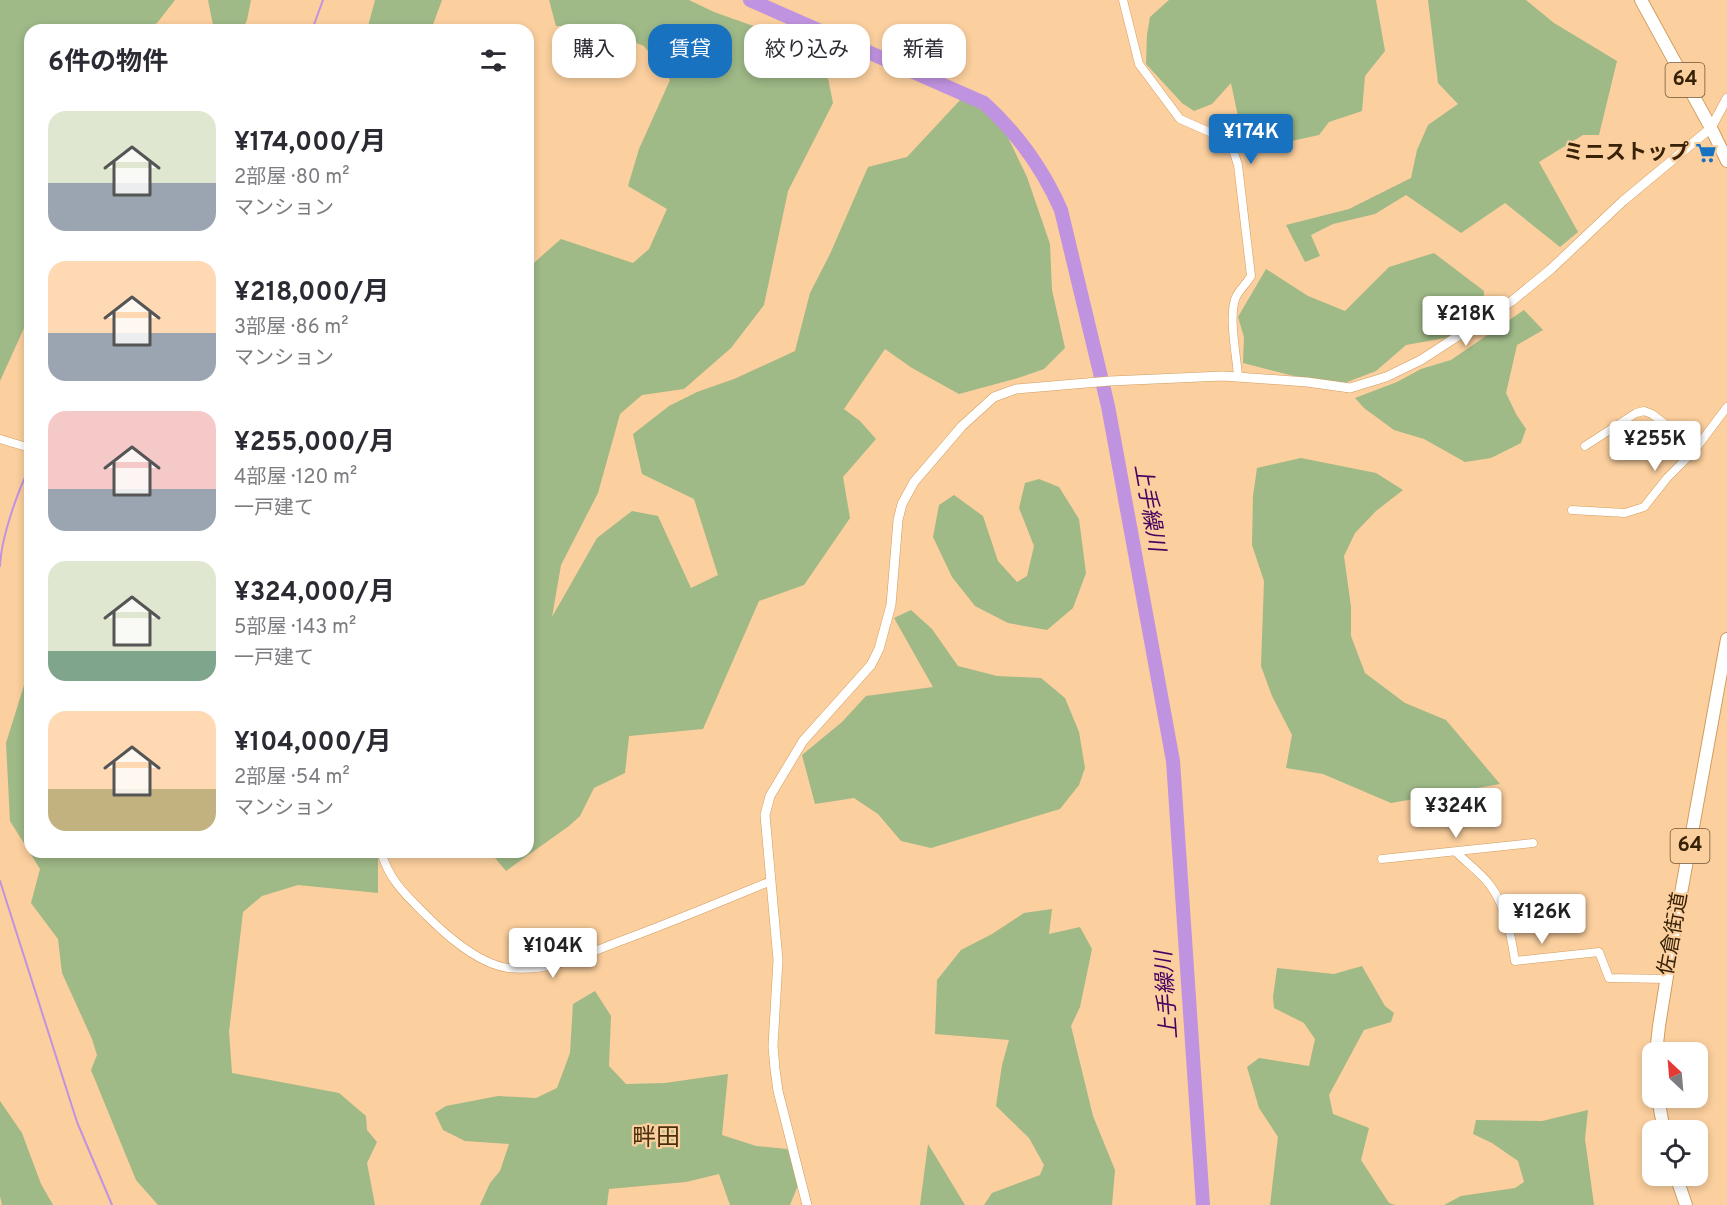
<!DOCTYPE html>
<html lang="ja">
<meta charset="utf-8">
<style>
:root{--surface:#fff;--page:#f2f2f3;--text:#2b2b33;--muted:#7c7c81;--accent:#1972c0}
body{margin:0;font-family:Overpass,"Noto Sans JP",sans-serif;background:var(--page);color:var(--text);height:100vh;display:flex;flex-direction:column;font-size:22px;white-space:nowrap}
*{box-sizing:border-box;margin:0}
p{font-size:20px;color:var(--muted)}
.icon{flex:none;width:33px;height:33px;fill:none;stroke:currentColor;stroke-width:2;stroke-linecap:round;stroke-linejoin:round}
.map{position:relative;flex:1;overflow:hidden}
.sheet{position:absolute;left:24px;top:24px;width:510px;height:834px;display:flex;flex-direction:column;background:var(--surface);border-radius:18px;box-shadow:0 3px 9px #0003}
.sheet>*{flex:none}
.guide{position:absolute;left:552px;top:24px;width:570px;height:54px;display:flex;gap:12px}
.needle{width:39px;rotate:334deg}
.buttons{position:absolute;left:1642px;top:1042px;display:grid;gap:12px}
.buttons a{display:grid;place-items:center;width:66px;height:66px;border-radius:12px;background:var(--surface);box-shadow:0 3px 9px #0003;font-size:30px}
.price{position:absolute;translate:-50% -51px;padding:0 14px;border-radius:6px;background:#fff;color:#222;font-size:20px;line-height:39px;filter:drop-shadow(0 2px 3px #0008)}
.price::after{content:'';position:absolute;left:50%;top:36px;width:18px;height:14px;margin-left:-9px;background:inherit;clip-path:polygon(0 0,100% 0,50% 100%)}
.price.current{background:var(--accent);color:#fff}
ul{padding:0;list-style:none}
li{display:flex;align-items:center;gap:18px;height:150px;padding:0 24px}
li span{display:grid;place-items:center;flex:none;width:168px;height:120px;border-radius:18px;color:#555}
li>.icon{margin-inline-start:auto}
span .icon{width:72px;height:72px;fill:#fffc;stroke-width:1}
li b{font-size:26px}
h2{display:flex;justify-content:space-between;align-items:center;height:72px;padding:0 24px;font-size:26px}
.chip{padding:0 21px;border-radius:18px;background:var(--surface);box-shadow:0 3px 9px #0003;font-size:21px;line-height:54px}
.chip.current{background:var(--accent);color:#fff}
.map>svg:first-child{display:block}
.green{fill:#9fb987}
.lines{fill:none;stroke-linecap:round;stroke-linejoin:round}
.stream{stroke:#c093e0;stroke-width:2}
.river{stroke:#c093e0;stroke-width:14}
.minor-casing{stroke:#d19d5f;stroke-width:9}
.tertiary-casing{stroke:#d19d5f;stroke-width:10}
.primary-casing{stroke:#d19d5f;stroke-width:14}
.minor{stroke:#fff;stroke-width:8}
.tertiary{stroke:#fff;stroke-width:9}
.primary{stroke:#fff;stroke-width:12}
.labels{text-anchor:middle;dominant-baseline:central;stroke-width:4.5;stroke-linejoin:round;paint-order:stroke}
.shield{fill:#fbcf9e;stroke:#725634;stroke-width:1.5}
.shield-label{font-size:20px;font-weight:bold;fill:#372207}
.poi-label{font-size:21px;font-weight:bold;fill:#372207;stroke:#fbcf9e;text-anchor:end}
.street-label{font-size:21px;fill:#372207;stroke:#fbcf9e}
.water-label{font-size:22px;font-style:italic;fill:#450363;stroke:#fbcf9e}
.quarter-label{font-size:24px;fill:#492f0d;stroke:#fbcf9e}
</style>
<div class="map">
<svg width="1727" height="1205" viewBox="0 0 1727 1205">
<rect width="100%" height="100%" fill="#fbcf9e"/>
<g class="green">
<path d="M 0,0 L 175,0 L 157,23 L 143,30 L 30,30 L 30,315 L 0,381 Z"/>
<path d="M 208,0 L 251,0 L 247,20 L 242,30 L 209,30 L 213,25 Z"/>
<path d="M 375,0 L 442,0 L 431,30 L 367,30 Z"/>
<path d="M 549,0 L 689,0 L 714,12 L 779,35 L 797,33 L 827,73 L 833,103 L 788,191 L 764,305 L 731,348 L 684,389 L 642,395 L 620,414 L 598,493 L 561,565 L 552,617 L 597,538 L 632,511 L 658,516 L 691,588 L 718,575 L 694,499 L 642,474 L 633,434 L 669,406 L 697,392 L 734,379 L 795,351 L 810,293 L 830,254 L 868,167 L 907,157 L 962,98 L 1000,121 L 1027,177 L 1050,244 L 1052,290 L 1065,348 L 1044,369 L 1018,378 L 959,394 L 912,368 L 885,349 L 844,409 L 860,421 L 876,439 L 843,477 L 850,518 L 804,585 L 759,601 L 703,729 L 629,736 L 625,773 L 594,788 L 580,816 L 569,826 L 506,871 L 490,852 L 528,852 L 528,268 L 561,239 L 633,263 L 649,249 L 667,209 L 628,186 L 639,149 L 670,80 L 644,46 L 597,28 L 556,26 Z"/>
<path d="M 1169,0 L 1376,0 L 1385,51 L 1365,76 L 1362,111 L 1329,122 L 1319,135 L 1264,147 L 1241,131 L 1231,83 L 1212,104 L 1194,111 L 1182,103 L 1146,64 L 1147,35 L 1150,17 Z"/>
<path d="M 1428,0 L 1526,0 L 1554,23 L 1617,61 L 1599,135 L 1583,135 L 1539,162 L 1578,232 L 1560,247 L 1505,203 L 1461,233 L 1406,195 L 1375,214 L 1333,224 L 1311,235 L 1320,256 L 1305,262 L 1286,225 L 1349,209 L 1411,178 L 1417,150 L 1428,125 L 1458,104 L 1438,83 Z"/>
<path d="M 1434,253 L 1484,291 L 1483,310 L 1456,336 L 1406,345 L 1376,371 L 1342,384 L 1294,376 L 1243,363 L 1244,337 L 1238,317 L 1266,269 L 1308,296 L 1345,311 L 1389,267 Z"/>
<path d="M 1524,310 L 1543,330 L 1517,345 L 1506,393 L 1516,414 L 1526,429 L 1521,443 L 1491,458 L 1465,462 L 1424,439 L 1394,430 L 1364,408 L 1355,398 L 1397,382 L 1421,369 L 1451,360 Z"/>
<path d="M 1301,458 L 1376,473 L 1403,490 L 1376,511 L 1355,533 L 1344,556 L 1351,607 L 1351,636 L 1365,673 L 1405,703 L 1446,720 L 1500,784 L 1391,803 L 1323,774 L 1286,768 L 1292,735 L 1272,696 L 1261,666 L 1264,581 L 1252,545 L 1253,496 L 1257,468 Z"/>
<path d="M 1039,479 L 1059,487 L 1079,519 L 1086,573 L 1073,608 L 1047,630 L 1008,623 L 975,606 L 952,577 L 933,537 L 939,505 L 954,495 L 983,516 L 998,561 L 1017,582 L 1027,576 L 1034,546 L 1019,508 L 1025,483 Z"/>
<path d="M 911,610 L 932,629 L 958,666 L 997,676 L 1041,678 L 1065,698 L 1079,732 L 1085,768 L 1079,785 L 1060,809 L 931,848 L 901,841 L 878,814 L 854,798 L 815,804 L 802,755 L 842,722 L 866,696 L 933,687 L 894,618 Z"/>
<path d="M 30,666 L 30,852 L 378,852 L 378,893 L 298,885 L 262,896 L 243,912 L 229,1032 L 232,1073 L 339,1093 L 366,1116 L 367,1130 L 377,1142 L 367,1163 L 375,1205 L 158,1205 L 136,1180 L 91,1070 L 97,1055 L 92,1039 L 62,973 L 58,939 L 31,903 L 40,869 L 10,821 L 6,743 Z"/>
<path d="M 1052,909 L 1049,934 L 1080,927 L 1092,949 L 1080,1007 L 1071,1026 L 1093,1116 L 1115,1170 L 1112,1205 L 984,1205 L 992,1193 L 1040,1175 L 1044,1165 L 1029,1138 L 996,1106 L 1002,1065 L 1009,1040 L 935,1034 L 937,980 L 961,950 L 992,934 L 1024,913 Z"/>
<path d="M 1362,966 L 1385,1006 L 1394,1013 L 1391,1022 L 1364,1030 L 1329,1095 L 1333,1114 L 1369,1128 L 1361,1160 L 1389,1203 L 1395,1205 L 1270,1205 L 1278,1137 L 1259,1108 L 1247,1067 L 1259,1058 L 1309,1066 L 1315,1039 L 1304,1023 L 1274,1008 L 1273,997 L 1277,968 L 1334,974 Z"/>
<path d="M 595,991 L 611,1016 L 609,1066 L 626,1084 L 665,1083 L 728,1074 L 722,1135 L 756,1146 L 787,1149 C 804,1176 802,1176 790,1205 L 730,1205 L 719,1174 L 686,1182 L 609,1189 L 607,1205 L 480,1205 L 490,1183 L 500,1171 L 509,1144 L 465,1141 L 443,1130 L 435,1113 L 446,1106 L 498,1096 L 536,1098 L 557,1088 L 570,1053 L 573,1004 Z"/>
<path d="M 0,1101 L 22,1133 L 41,1184 L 53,1205 L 2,1205 L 0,1196 Z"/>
<path d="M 1588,1110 L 1585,1139 L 1594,1205 L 1444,1205 L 1461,1196 L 1515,1188 L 1524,1182 L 1518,1161 L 1492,1143 L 1473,1134 L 1476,1120 L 1542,1121 Z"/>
<path d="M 928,1144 L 965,1205 L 920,1205 Z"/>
</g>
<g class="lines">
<g class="stream">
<path d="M 312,30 L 323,0"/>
<path d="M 0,566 C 1,539 17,492 30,467"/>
<path d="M 0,881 L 77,1122 L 112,1205"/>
</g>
<path class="river" d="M 750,0 L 984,103 C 1016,132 1043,169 1061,210 L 1108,406 L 1173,761 L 1203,1205"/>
<g class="minor-casing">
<g id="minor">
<path d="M 1123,0 L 1139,64 L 1180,119 L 1230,141 L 1238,165 L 1251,276 C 1247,283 1241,288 1237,295 C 1227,312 1237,357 1238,377"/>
<path d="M 0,439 L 30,448"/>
<path d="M 1585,446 L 1636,413 L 1644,411 L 1652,414 L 1696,448"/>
<path d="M 1572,510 L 1625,513 L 1644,507 L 1667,478 L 1694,451 L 1727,407"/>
<path d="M 381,852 C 390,882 407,896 428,917 C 448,937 480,964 508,968 C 546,973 584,955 618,942 C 670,923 720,902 771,881"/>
<path d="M 1456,852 C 1467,863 1481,873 1490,885 C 1506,907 1511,935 1515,961 L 1599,952 L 1609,978 L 1667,979"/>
<path d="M 1382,859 L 1533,843"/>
</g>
</g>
<g class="tertiary-casing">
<path id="tertiary" d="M 807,1205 L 778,1091 L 775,1069 L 773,1046 L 778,960 L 765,815 L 770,796 L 803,741 L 871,665 L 879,649 L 891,605 L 898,520 L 902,504 L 914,482 L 962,426 L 994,397 L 1016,389 L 1110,381 L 1223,376 L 1307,382 L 1350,388 L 1386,377 L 1421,360 L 1512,301 L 1551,269 L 1623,201 L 1711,128 L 1727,98"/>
</g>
<g class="primary-casing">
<g id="primary">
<path d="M 1641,0 L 1711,128 L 1727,161"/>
<path d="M 1656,1053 L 1659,1026 L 1674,932 L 1727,639"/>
<path d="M 1658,1098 L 1664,1131"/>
<path d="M 1676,1176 L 1686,1205"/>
</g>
</g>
<use href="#minor" class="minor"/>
<use href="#tertiary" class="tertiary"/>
<use href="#primary" class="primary"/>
</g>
<defs>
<g id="supermarket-bare" transform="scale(1.62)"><path d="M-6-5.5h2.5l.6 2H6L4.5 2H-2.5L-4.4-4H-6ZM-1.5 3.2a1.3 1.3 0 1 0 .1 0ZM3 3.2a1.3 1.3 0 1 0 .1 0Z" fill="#1972c0" stroke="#fbcf9e" stroke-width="2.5" paint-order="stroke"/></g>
</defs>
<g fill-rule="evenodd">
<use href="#supermarket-bare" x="1706" y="153"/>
</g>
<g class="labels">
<g class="shield">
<rect x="1665.5" y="63" width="39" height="34" rx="4.5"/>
<rect x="1670.5" y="829" width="39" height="34" rx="4.5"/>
</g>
<g class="shield-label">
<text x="1685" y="80">64</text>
<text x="1690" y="846">64</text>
</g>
<g class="poi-label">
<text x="1689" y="153">ミニストップ</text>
</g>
<g class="street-label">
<text transform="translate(1674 934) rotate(-80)">佐倉街道</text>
</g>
<g class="water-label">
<text transform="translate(1148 508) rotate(80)">上手繰川</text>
<text transform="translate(1168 995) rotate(-94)">上手繰川</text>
</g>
<g class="quarter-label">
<text x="656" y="1139">畔田</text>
</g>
</g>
</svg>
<div class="buttons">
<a><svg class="needle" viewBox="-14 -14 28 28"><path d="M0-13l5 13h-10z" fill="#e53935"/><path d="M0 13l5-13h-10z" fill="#7c7c81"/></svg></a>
<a><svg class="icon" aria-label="locate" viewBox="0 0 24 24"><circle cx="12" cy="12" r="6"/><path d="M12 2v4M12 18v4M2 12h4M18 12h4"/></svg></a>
</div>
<b class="price current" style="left:1251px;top:165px">¥174K</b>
<b class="price" style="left:1466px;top:347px">¥218K</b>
<b class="price" style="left:1655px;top:472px">¥255K</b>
<b class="price" style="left:1456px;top:839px">¥324K</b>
<b class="price" style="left:1542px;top:945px">¥126K</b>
<b class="price" style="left:553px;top:979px">¥104K</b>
<div class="guide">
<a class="chip">購入</a>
<a class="chip current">賃貸</a>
<a class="chip">絞り込み</a>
<a class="chip">新着</a>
</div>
<section class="sheet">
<h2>6件の物件<svg class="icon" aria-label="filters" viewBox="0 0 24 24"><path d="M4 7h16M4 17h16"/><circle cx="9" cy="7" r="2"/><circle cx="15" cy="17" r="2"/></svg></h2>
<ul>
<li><span style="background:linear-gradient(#dfe7d0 60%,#9aa5b1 0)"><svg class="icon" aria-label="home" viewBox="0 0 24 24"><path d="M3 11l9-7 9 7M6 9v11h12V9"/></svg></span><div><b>¥174,000/月</b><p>2部屋 · 80 m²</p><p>マンション</p></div></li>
<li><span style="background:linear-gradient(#ffd9b3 60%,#9aa5b1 0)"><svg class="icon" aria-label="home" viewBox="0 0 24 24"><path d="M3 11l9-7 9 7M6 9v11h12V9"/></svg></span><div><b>¥218,000/月</b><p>3部屋 · 86 m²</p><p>マンション</p></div></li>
<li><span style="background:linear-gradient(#f6c9c9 65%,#9aa5b1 0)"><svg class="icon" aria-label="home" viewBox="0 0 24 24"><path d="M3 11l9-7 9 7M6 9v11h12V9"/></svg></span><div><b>¥255,000/月</b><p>4部屋 · 120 m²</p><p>一戸建て</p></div></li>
<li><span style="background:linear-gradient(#dfe7d0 75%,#7fa58c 0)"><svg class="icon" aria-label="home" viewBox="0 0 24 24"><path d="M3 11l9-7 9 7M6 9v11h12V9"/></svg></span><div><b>¥324,000/月</b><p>5部屋 · 143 m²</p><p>一戸建て</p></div></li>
<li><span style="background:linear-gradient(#ffd9b3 65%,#c2b280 0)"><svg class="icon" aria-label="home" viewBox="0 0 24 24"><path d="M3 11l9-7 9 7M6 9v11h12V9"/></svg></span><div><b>¥104,000/月</b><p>2部屋 · 54 m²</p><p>マンション</p></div></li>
</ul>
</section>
</div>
